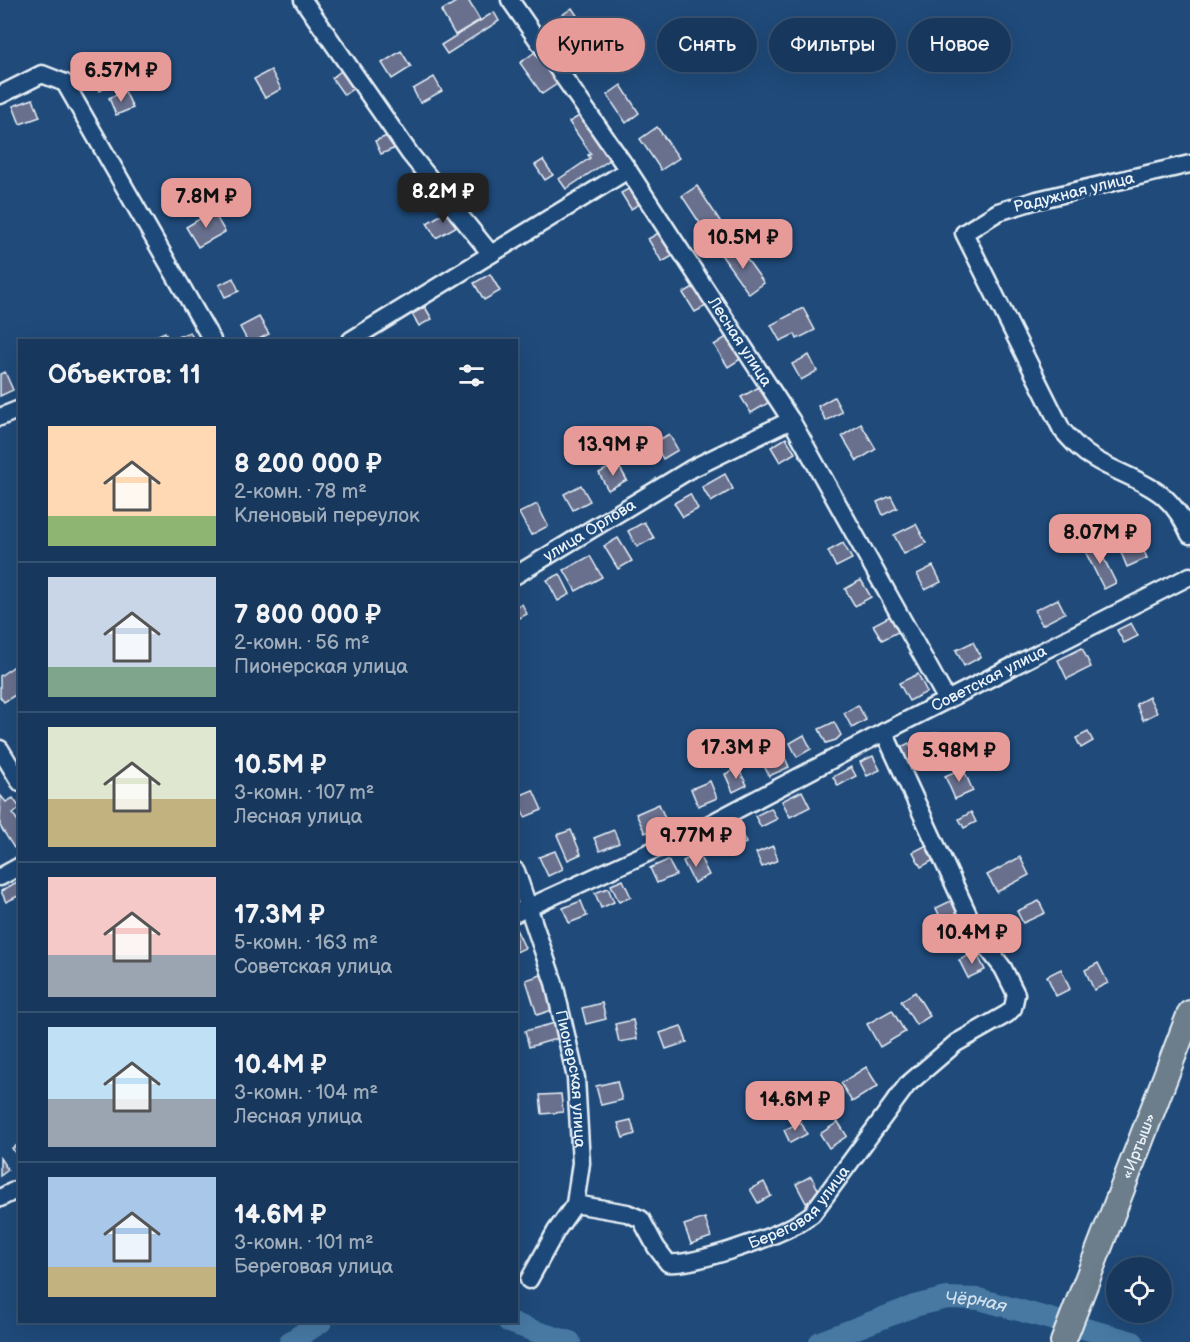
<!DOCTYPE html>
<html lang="ru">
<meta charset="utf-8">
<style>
:root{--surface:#17385c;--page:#244365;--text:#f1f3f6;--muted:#9eacbb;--line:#365272;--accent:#e69b98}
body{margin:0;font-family:"Balsamiq Sans",sans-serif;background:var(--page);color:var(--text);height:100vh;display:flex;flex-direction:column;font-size:22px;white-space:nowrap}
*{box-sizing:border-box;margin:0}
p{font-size:20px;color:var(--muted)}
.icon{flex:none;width:33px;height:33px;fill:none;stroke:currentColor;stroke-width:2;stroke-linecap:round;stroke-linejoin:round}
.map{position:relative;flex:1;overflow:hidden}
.details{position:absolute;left:18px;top:339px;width:500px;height:984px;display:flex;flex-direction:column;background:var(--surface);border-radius:0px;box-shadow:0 6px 24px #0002,0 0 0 2px var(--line)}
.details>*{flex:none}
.hud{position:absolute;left:536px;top:18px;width:564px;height:54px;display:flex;gap:12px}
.buttons{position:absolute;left:1106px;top:1257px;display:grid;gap:12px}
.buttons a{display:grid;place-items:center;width:66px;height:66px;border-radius:50%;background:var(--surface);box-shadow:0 6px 24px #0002,0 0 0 2px var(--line);font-size:30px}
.price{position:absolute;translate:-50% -51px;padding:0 14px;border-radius:12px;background:var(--accent);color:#111;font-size:20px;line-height:39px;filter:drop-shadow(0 2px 3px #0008)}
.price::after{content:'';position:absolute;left:50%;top:36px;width:18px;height:14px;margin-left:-9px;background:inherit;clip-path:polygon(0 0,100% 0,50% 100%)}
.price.selected{background:#222;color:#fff}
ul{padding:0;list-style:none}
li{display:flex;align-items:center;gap:18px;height:150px;padding:0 30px}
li+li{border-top:2px solid var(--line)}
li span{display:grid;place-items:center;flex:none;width:168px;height:120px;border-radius:0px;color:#555}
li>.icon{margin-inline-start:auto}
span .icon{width:72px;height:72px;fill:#fffc;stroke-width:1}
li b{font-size:26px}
h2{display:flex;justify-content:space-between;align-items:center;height:72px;padding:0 30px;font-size:26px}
.chip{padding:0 21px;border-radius:27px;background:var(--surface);box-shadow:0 6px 24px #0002,0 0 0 2px var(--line);font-size:21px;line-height:54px}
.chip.selected{background:var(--accent);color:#111}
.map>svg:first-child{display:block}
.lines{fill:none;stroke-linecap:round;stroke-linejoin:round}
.river{stroke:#4679a3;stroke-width:22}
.building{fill:#686f8e;stroke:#e8f1f8;stroke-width:1.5}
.minor-casing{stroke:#e8f1f8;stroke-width:21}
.highway-casing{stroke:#e8f1f8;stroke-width:28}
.minor{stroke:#1f4a7a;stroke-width:16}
.highway{stroke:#6c7d8b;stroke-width:24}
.labels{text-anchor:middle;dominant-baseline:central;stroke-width:6;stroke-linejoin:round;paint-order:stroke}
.street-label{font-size:16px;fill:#e8f1f8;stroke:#1f4a7a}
.water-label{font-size:18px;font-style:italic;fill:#d0dfeb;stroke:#1f4a7a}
</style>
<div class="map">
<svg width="1190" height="1342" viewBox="0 0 1190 1342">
<rect width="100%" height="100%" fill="#1f4a7a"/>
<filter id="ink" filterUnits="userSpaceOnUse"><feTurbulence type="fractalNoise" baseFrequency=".0167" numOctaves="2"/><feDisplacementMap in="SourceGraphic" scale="12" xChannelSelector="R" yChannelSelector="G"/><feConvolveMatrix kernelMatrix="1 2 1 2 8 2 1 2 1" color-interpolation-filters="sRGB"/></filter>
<g filter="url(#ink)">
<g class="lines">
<g class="river">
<path d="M 509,1322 L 537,1332 L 570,1342"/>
<path d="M 290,1342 L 321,1322"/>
<path id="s1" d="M 820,1342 L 914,1306 L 947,1298 L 979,1299 L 1133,1342"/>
</g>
</g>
<g class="building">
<path d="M 459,0 L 468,0 L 480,20 L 455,35 L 441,11 Z"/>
<path d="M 572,8 L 580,20 L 563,32 L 555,20 Z"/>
<path d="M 494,12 L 499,21 L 447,54 L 441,45 Z"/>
<path d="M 588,29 L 602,49 L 582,62 L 569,42 Z"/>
<path d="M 401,51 L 411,67 L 392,79 L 382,63 Z"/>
<path d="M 535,52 L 557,84 L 542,94 L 520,63 Z"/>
<path d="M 108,64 L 117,81 L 100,91 L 90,73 Z"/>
<path d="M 345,68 L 358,85 L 344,95 L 332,78 Z"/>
<path d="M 271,70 L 281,89 L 265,98 L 254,79 Z"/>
<path d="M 434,77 L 442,91 L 420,103 L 413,89 Z"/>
<path d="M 621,85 L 639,113 L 626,123 L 607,95 Z"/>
<path d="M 125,91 L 133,108 L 116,115 L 109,98 Z"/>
<path d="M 33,99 L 40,117 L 20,124 L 13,106 Z"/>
<path d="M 581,115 L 611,159 L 566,189 L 559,179 L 590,158 L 588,155 L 591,154 L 569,122 Z"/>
<path d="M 657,127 L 679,158 L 661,170 L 640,139 Z"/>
<path d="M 392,134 L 398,147 L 381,154 L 375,141 Z"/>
<path d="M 543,160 L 553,175 L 545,180 L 535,165 Z"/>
<path d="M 634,186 L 643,202 L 631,209 L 621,193 Z"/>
<path d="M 697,186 L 724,227 L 709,237 L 682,196 Z"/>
<path d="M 449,210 L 459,225 L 436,238 L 427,223 Z"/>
<path d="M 213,211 L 225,232 L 198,247 L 186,227 Z"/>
<path d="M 662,231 L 676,254 L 662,262 L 648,239 Z"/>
<path d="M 737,245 L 764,283 L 749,294 L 722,256 Z"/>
<path d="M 490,274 L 500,291 L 484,300 L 474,283 Z"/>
<path d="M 233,278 L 239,291 L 225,297 L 219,285 Z"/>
<path d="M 697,285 L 708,305 L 695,312 L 683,293 Z"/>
<path d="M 425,307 L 432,319 L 419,326 L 412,314 Z"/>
<path d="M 803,308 L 815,330 L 797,339 L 795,334 L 780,341 L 771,325 Z"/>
<path d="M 259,317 L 269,334 L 257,340 L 247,340 L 240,327 Z"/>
<path d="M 165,332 L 168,340 L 155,340 L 154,337 Z"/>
<path d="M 190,332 L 194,340 L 170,340 Z"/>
<path d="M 728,336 L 742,358 L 728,367 L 714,345 Z"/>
<path d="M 809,355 L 817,371 L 801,380 L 792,364 Z"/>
<path d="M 5,372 L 13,390 L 0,396 L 0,374 Z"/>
<path d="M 759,387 L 768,403 L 751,413 L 741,397 Z"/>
<path d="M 834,397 L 842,412 L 826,421 L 818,406 Z"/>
<path d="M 861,424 L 876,449 L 857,461 L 842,436 Z"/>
<path d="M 669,434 L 678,450 L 663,459 L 654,443 Z"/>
<path d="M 786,438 L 795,453 L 780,462 L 771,447 Z"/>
<path d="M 617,463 L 627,480 L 608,490 L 599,473 Z"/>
<path d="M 725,474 L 733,489 L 711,502 L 702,487 Z"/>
<path d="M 581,485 L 590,501 L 573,510 L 564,494 Z"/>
<path d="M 690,494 L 698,509 L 683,517 L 674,503 Z"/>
<path d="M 891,496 L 897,508 L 883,515 L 877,502 Z"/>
<path d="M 537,504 L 548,526 L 531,535 L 519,513 Z"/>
<path d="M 644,522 L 654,538 L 637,547 L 628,531 Z"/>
<path d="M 916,524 L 926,543 L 904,554 L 894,535 Z"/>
<path d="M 618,538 L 632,561 L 618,569 L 604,546 Z"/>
<path d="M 1095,541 L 1116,583 L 1104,589 L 1083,547 Z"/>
<path d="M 1140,542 L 1147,558 L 1127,567 L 1120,550 Z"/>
<path d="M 843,543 L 852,559 L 836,567 L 828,551 Z"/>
<path d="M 590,556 L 602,577 L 576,591 L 564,570 Z"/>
<path d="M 933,566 L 941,582 L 925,590 L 917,574 Z"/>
<path d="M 560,574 L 570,594 L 558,601 L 547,580 Z"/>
<path d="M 861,580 L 871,597 L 855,606 L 845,589 Z"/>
<path d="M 1058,599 L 1065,613 L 1042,625 L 1035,610 Z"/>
<path d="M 522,604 L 527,614 L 516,620 L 516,608 Z"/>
<path d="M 894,614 L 902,630 L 882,640 L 873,625 Z"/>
<path d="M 1131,623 L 1138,636 L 1124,643 L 1117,630 Z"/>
<path d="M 973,642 L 981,657 L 964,666 L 956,650 Z"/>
<path d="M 1082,648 L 1091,667 L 1067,679 L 1058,660 Z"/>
<path d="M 16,665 L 20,671 L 20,692 L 4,702 L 0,697 L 0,676 Z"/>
<path d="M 918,674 L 927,692 L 909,701 L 899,683 Z"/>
<path d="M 1149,697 L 1157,713 L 1143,720 L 1136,704 Z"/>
<path d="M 858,705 L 866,720 L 852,728 L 844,713 Z"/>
<path d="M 834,722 L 841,735 L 836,740 L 826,743 L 819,729 Z"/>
<path d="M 937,732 L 944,748 L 931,754 L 923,739 Z"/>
<path d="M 1088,732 L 1093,741 L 1081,748 L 1076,738 Z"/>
<path d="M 804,735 L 811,749 L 797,757 L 790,743 Z"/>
<path d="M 909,743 L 917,760 L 907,764 L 899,748 Z"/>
<path d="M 779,744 L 789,767 L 769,776 L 758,753 Z"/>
<path d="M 873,756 L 880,770 L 867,776 L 860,762 Z"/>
<path d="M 851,767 L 856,776 L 838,786 L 833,777 Z"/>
<path d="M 738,768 L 747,785 L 733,792 L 725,774 Z"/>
<path d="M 963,768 L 973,791 L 955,799 L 945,776 Z"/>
<path d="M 710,781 L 717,798 L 698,806 L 691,789 Z"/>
<path d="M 533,790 L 542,810 L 525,817 L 516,797 Z"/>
<path d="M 802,791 L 810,807 L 790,817 L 782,801 Z"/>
<path d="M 1,796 L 6,802 L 13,798 L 20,808 L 13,814 L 20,824 L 20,844 L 14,848 L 0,826 Z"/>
<path d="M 659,804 L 667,823 L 645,833 L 636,814 Z"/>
<path d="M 771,808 L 777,819 L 761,827 L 755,816 Z"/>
<path d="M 971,812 L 976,822 L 964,828 L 959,819 Z"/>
<path d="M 737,824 L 746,843 L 728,853 L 718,834 Z"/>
<path d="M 571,830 L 581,854 L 568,860 L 557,835 Z"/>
<path d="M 614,830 L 619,843 L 600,851 L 594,838 Z"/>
<path d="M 927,845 L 934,860 L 921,867 L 913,852 Z"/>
<path d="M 773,846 L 778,860 L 762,867 L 756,853 Z"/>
<path d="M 555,851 L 563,869 L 548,876 L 539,857 Z"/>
<path d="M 698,853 L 709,875 L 694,883 L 683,861 Z"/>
<path d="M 1020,857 L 1029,875 L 997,892 L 987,875 Z"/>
<path d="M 668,860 L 676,875 L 657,883 L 650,868 Z"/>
<path d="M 623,880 L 631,897 L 619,902 L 611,885 Z"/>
<path d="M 17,882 L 20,895 L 6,902 L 1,891 Z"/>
<path d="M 608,888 L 614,902 L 601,908 L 595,893 Z"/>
<path d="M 955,899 L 961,912 L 942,921 L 936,908 Z"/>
<path d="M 581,901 L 587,916 L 569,923 L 563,908 Z"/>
<path d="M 1039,901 L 1045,913 L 1023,923 L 1017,911 Z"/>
<path d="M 516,929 L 525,948 L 516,952 Z"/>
<path d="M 976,952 L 985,970 L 968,978 L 959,960 Z"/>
<path d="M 1098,963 L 1108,983 L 1094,990 L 1085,970 Z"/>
<path d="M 1061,969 L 1070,989 L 1056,996 L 1047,976 Z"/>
<path d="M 544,974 L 555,1009 L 537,1015 L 526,980 Z"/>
<path d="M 915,992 L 930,1016 L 916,1025 L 901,1001 Z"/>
<path d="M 602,1003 L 606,1019 L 586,1024 L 582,1008 Z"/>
<path d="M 892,1010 L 905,1032 L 880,1047 L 867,1024 Z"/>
<path d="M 633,1020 L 637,1039 L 619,1042 L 615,1024 Z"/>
<path d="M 555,1023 L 559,1038 L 529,1047 L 525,1031 Z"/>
<path d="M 681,1026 L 687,1042 L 666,1049 L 660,1033 Z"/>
<path d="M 866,1067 L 878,1086 L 852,1102 L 841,1083 Z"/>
<path d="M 617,1081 L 622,1100 L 601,1105 L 596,1086 Z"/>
<path d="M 561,1094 L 563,1112 L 542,1114 L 540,1095 Z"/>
<path d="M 631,1120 L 635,1134 L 623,1138 L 618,1123 Z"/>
<path d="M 801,1122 L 807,1134 L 790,1143 L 784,1130 Z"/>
<path d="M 838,1122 L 847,1136 L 829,1148 L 820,1134 Z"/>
<path d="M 20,1144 L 20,1161 L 12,1148 Z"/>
<path d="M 0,1158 L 8,1170 L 0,1176 Z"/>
<path d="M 811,1176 L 820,1193 L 814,1196 L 815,1198 L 806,1203 L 796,1184 Z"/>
<path d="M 764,1182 L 771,1196 L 758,1203 L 750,1189 Z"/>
<path d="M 705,1218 L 711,1237 L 691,1244 L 684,1225 Z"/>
</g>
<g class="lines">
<g class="minor-casing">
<g id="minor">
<path d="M 303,0 L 410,154 L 491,254"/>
<path id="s2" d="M 510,0 L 628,170 L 791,420 L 947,700"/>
<path d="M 0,95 L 42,74 L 65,83 L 212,340"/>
<path d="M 1190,164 L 1037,200 L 998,212 L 964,233 L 1062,430 C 1071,440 1080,451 1093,458 C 1115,472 1142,479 1163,496 C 1176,507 1183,520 1190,535"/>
<path d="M 351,340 L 628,170"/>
<path d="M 0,417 L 20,409"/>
<path id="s3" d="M 516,575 L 691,469 L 791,420"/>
<path d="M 0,749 L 20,782"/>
<path id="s4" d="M 516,871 L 554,983 L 576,1078 L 581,1163 L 575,1204 L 556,1231 L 529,1280"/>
<path d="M 0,877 L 20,866"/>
<path id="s5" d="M 516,913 L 702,828 L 884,732 L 1190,576"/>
<path d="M 0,1198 L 20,1188"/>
<path id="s6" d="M 575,1204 L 627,1213 L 641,1219 L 656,1247 L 668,1263 C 692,1266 770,1238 793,1226 C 799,1223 806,1218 812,1214 L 907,1085 L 956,1043 L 1007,1014 L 1013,1008 L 1016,994 L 1003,968 L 978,936 L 884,732"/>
</g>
</g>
<g class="highway-casing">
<g id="highway">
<path id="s7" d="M 1063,1342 L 1190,1013"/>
</g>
</g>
<use href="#minor" class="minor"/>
<use href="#highway" class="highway"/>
</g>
</g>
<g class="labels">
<g class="street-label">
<text transform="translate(1074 193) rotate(-14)">Радужная улица</text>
<text stroke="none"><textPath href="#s2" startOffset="412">Лесная улица</textPath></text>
<text stroke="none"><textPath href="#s3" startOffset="86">улица Орлова</textPath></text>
<text stroke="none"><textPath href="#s5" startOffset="528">Советская улица</textPath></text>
<text stroke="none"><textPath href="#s4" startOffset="216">Пионерская улица</textPath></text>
<text stroke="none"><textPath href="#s7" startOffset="210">«Иртыш»</textPath></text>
<text stroke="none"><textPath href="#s6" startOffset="267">Береговая улица</textPath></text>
</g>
<g class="water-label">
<text stroke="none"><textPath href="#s1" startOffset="164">Чёрная</textPath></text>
</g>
</g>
</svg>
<div class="buttons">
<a><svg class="icon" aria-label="locate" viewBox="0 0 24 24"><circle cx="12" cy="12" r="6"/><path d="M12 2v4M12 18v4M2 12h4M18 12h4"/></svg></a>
</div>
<b class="price" style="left:121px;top:103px">6.57M ₽</b>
<b class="price selected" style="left:443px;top:224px">8.2M ₽</b>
<b class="price" style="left:206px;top:229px">7.8M ₽</b>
<b class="price" style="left:743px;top:270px">10.5M ₽</b>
<b class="price" style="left:613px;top:477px">13.9M ₽</b>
<b class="price" style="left:1100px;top:565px">8.07M ₽</b>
<b class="price" style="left:736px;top:780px">17.3M ₽</b>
<b class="price" style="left:959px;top:783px">5.98M ₽</b>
<b class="price" style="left:696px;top:868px">9.77M ₽</b>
<b class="price" style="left:972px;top:965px">10.4M ₽</b>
<b class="price" style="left:795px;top:1132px">14.6M ₽</b>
<div class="hud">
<a class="chip selected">Купить</a>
<a class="chip">Снять</a>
<a class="chip">Фильтры</a>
<a class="chip">Новое</a>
</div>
<section class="details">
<h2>Объектов: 11<svg class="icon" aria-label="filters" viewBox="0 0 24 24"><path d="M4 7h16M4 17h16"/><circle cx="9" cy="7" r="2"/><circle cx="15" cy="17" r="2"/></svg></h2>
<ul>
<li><span style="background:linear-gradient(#ffd9b3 75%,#8fb573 0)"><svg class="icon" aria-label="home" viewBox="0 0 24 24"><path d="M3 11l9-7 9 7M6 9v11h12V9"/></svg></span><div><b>8 200 000 ₽</b><p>2-комн. · 78 m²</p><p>Кленовый переулок</p></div></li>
<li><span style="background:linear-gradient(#c9d6e8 75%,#7fa58c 0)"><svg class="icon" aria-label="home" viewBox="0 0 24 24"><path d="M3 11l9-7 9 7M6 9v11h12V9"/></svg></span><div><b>7 800 000 ₽</b><p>2-комн. · 56 m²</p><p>Пионерская улица</p></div></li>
<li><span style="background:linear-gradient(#dfe7d0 60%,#c2b280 0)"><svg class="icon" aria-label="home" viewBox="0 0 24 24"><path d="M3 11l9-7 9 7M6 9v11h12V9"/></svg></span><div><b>10.5M ₽</b><p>3-комн. · 107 m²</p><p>Лесная улица</p></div></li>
<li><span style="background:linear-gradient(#f6c9c9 65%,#9aa5b1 0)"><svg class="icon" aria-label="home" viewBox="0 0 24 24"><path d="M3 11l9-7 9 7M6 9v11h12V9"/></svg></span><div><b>17.3M ₽</b><p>5-комн. · 163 m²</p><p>Советская улица</p></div></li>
<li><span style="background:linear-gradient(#bfe0f5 60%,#9aa5b1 0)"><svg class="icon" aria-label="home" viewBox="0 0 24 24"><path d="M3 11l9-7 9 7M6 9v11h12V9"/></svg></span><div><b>10.4M ₽</b><p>3-комн. · 104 m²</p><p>Лесная улица</p></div></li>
<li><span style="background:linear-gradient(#a9c7e8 75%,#c2b280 0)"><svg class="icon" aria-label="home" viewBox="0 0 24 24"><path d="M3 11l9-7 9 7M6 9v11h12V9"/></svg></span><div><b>14.6M ₽</b><p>3-комн. · 101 m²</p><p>Береговая улица</p></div></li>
</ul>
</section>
</div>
